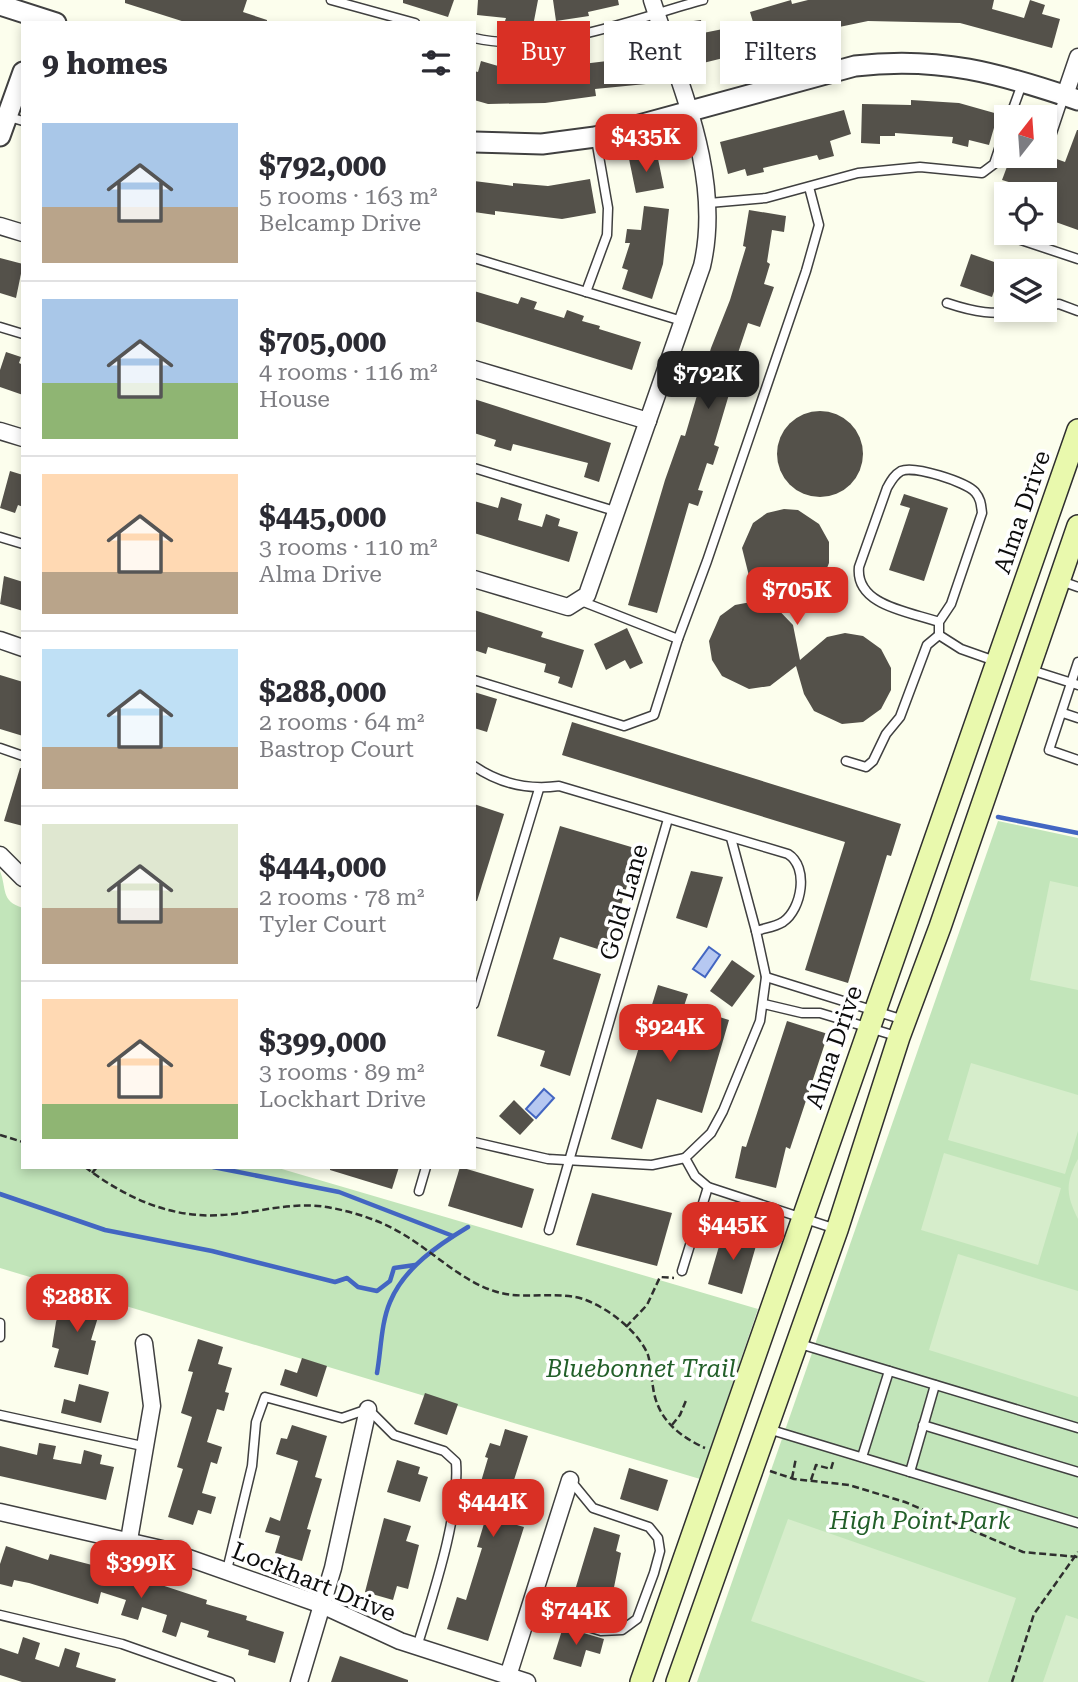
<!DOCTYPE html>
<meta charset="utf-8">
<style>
:root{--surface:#fff;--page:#f7f7f7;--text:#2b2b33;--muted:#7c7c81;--line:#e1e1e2;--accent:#d93025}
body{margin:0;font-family:"Roboto Serif",serif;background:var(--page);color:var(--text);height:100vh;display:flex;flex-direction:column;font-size:26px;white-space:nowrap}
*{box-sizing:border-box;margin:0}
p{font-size:23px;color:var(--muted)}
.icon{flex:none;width:38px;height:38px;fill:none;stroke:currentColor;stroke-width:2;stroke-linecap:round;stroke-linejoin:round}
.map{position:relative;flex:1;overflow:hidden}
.drawer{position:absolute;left:21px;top:21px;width:455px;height:1148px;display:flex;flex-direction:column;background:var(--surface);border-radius:0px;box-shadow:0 4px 10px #0003}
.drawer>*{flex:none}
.guide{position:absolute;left:497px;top:21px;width:476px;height:63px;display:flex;gap:14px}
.needle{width:46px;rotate:17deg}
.fabs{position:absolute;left:994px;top:105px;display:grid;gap:14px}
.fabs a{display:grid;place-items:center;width:63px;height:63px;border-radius:0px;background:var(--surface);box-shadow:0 4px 10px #0003;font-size:35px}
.price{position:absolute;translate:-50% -60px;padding:0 16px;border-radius:14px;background:var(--accent);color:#fff;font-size:23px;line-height:46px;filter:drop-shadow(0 2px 4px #0008)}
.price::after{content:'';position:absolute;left:50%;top:42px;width:21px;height:16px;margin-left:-10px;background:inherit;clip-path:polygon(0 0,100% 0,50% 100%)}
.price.on{background:#222;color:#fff}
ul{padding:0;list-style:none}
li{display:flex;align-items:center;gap:21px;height:175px;padding:0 21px}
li+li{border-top:2px solid var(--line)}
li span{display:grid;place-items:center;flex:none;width:196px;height:140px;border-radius:0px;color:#555}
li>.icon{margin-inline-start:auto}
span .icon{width:84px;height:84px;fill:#fffc;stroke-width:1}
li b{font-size:30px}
h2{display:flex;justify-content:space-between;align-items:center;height:84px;padding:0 21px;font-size:30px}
.chip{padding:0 24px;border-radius:0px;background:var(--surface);box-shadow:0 4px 10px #0003;font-size:24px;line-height:63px}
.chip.on{background:var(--accent);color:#fff}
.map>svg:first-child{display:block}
.green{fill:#c2e5ba}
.pitch{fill:#d6edcb}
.water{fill:#b6c8f1;stroke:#4366c2;stroke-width:2}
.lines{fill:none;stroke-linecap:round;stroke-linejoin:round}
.stream{stroke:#4366c2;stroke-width:4.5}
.building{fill:#54514a}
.service-casing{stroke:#404040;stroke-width:11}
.minor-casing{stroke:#404040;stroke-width:19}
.tertiary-casing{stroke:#404040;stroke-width:23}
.secondary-casing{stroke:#2f2f2f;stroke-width:24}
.path{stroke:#2f2f2f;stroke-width:2.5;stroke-dasharray:7 3.5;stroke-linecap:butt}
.service{stroke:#fff;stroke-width:8}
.minor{stroke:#fff;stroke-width:16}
.tertiary{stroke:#fff;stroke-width:19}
.secondary{stroke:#e9f9ad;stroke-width:21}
.labels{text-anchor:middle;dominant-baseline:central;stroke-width:7;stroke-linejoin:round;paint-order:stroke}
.street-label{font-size:24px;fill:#0d0d0d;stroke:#fff}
.park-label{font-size:24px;font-style:italic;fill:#225f29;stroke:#fff}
</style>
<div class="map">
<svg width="1078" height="1682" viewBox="0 0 1078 1682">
<rect width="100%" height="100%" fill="#fcfeed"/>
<g class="green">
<path d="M 998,821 L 1078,838 L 1078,1682 L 697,1682 Z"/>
<path d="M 0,871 C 7,888 0,901 23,908 L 23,1167 L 275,1167 L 758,1309 L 700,1479 L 0,1268 Z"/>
</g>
<g class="pitch">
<path d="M 1050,881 L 1078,887 L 1078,990 L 1030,980 Z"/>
<path d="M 971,1063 L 1078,1095 L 1078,1131 L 1065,1174 L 948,1140 Z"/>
<path d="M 944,1153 L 1061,1188 L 1038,1265 L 921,1230 Z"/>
<path d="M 1078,1159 L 1078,1219 C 1066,1195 1065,1183 1078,1159 Z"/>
<path d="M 958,1254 L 1078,1291 L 1078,1397 L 929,1350 Z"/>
<path d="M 788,1519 L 1016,1598 L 988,1682 L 926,1682 L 751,1621 Z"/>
<path d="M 1066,1615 L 1078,1619 L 1078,1682 L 1043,1682 Z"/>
</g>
<g class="water">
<path d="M 709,947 L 720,955 L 705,977 L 693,969 Z"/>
<path d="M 544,1089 L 554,1098 L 536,1118 L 526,1109 Z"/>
</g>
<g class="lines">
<g class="stream">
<path d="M 998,817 L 1078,833"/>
<path d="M 213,1167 L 339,1192 L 453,1236"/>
<path d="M 0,1194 L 105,1230 L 212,1251 L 335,1282 L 347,1278 L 358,1287 L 377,1291 L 390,1281 L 394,1268 L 415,1265"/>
<path d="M 377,1373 C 381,1351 381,1323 390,1302 C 404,1268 438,1245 468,1227"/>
</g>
</g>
<g class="building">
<path d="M 125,0 L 247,0 L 243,12 L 267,20 L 267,23 L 188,23 L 125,3 Z"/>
<path d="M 403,0 L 454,0 L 448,17 L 403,3 Z"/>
<path d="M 478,0 L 538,0 L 533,26 L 505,21 L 506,18 L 477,15 Z"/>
<path d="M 553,0 L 618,0 L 619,5 L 588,12 L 589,16 L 556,21 Z"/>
<path d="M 791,0 L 792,4 L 808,0 L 994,0 L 992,9 L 1024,18 L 1030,0 L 1045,5 L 1042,14 L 1060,19 L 1052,48 L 960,23 L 868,21 L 820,31 L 820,34 L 695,65 L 686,22 L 701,20 L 703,33 L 733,27 L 753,22 L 750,12 Z"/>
<path d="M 642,46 L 646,84 L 595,89 L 596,96 L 545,103 L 488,104 L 474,100 L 474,71 L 478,72 L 481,61 L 505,68 L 505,63 L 521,63 L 521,78 L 557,78 L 555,61 L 574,60 L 574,65 L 624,59 L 623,48 Z"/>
<path d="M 911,100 L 959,103 L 998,114 L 989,145 L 969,140 L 968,147 L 952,143 L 953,137 L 895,133 L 895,136 L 880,136 L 880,144 L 861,143 L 862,104 L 911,105 Z"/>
<path d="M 844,110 L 851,134 L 830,141 L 834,156 L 819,160 L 817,155 L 763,168 L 764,172 L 747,176 L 745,169 L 728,174 L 720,142 Z"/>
<path d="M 1077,130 L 1078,130 L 1078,230 L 1050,220 L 1055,206 L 1045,202 L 1045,194 L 1024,194 L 1010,189 L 1012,183 L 1002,180 L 1011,156 L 1039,156 L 1046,160 L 1051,157 L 1065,162 Z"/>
<path d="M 657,154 L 664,188 L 636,193 L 629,159 Z"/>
<path d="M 590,179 L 596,213 L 562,219 L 495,211 L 495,215 L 474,212 L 474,181 L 513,186 L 513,183 L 548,186 Z"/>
<path d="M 644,206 L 669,209 L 663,264 L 652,299 L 622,289 L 628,270 L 622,268 L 630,243 L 625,243 L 627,229 L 641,230 Z"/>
<path d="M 749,210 L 786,216 L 784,232 L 772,230 L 767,262 L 770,264 L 764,284 L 774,287 L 760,327 L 748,323 L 737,356 L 749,360 L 738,393 L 730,391 L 714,445 L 719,447 L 713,465 L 707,463 L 698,490 L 703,491 L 698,506 L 689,503 L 657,613 L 628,605 L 665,480 L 681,435 L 685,436 L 711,348 L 730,300 L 746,247 L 743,246 Z"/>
<path d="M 971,254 L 1003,265 L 992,297 L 960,286 Z"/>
<path d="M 0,258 L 23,264 L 16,298 L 0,293 Z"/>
<path d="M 474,291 L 518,304 L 521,297 L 537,302 L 534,309 L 564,318 L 567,310 L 584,316 L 582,321 L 600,326 L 599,329 L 641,342 L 632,370 L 474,321 Z"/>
<path d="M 6,352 L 21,357 L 19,363 L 23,365 L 23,395 L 0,387 L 0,370 Z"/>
<path d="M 474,399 L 611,443 L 599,482 L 584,477 L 588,463 L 513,444 L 511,451 L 494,446 L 496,440 L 474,433 Z"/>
<circle cx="820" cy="454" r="43"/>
<path d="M 10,471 L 23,475 L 23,507 L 18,505 L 15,513 L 0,508 Z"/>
<path d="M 904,494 L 948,508 L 924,581 L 889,570 L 910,508 L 900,505 Z"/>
<path d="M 501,497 L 522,504 L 518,520 L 542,527 L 546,514 L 560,519 L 558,526 L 578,532 L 569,562 L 474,533 L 474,501 L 498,508 Z"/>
<path d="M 784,509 L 798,510 L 819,524 L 829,542 L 829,563 L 825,573 L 811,589 L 770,601 L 793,625 L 800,660 L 827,637 L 845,633 L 863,636 L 881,649 L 891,668 L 891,690 L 881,709 L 863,722 L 842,724 L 814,711 L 804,694 L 796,666 L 770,686 L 749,689 L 722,676 L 712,660 L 709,641 L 720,616 L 735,605 L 767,599 L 749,576 L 742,548 L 753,523 L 767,513 Z"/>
<path d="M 4,576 L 23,582 L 23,611 L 0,604 Z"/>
<path d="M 474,610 L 543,632 L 541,637 L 584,650 L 572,688 L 558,683 L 560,677 L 544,672 L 546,664 L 488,647 L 486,654 L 474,650 Z"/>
<path d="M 627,628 L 643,663 L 630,669 L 625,660 L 606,670 L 594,644 Z"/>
<path d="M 0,675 L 23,682 L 23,736 L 0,729 Z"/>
<path d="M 474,692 L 497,699 L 487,732 L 474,728 Z"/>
<path d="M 572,722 L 901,824 L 891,856 L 887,855 L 848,983 L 805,970 L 845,842 L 562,755 Z"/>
<path d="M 20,768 L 23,768 L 23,826 L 4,821 Z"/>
<path d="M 474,804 L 504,814 L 477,901 L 474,901 Z"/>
<path d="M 560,826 L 638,849 L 607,952 L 560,937 L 553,959 L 601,974 L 570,1076 L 540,1066 L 545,1051 L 497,1036 Z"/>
<path d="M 691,871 L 723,877 L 707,928 L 676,918 Z"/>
<path d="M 732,960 L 755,976 L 732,1007 L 710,991 Z"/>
<path d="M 658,985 L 688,994 L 684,1006 L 729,1020 L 702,1113 L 657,1099 L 642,1149 L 611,1139 Z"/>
<path d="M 787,1021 L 828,1034 L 790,1149 L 786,1147 L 776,1188 L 735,1178 L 742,1146 L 746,1147 Z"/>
<path d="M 514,1100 L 534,1120 L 520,1135 L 499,1116 Z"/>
<path d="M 330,1167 L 399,1167 L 392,1189 L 330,1170 Z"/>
<path d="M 460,1167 L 534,1189 L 522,1228 L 448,1206 Z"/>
<path d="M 592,1193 L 672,1213 L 657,1266 L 576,1245 Z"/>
<path d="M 724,1229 L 758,1239 L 742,1294 L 708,1284 Z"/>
<path d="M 76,1293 L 103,1301 L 91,1340 L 96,1341 L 88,1375 L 54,1367 L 59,1349 L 52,1347 L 56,1322 L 61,1306 L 71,1309 Z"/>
<path d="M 198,1339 L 223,1347 L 218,1364 L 232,1368 L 225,1392 L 229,1393 L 224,1411 L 217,1409 L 207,1442 L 222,1447 L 217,1464 L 211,1462 L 202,1493 L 216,1497 L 211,1514 L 198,1510 L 193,1525 L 168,1517 L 183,1469 L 177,1467 L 192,1417 L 181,1413 L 193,1372 L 188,1371 Z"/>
<path d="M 302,1358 L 327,1366 L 317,1397 L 280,1385 L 285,1369 L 297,1373 Z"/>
<path d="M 79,1384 L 109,1392 L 101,1423 L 61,1413 L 64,1399 L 75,1402 Z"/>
<path d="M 425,1393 L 458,1404 L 447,1435 L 414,1424 Z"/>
<path d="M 292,1425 L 327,1436 L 315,1477 L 322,1479 L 307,1529 L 311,1530 L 302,1561 L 275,1553 L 280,1536 L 265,1532 L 270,1517 L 280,1521 L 298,1461 L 276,1454 L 281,1438 L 287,1439 Z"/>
<path d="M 505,1429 L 528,1436 L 514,1480 L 522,1482 L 510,1523 L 524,1527 L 488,1641 L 447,1629 L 457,1597 L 466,1600 L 482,1548 L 477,1547 L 489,1507 L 475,1502 L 488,1458 L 485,1457 L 490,1443 L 500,1446 Z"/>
<path d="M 39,1443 L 56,1446 L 53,1459 L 81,1464 L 84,1450 L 102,1455 L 100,1464 L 114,1467 L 106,1500 L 0,1476 L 0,1446 L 37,1455 Z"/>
<path d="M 397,1460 L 420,1467 L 418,1474 L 428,1477 L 420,1502 L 387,1492 Z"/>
<path d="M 629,1468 L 668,1480 L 658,1511 L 620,1499 Z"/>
<path d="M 384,1518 L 411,1526 L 406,1541 L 419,1545 L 408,1589 L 397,1586 L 393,1600 L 365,1592 Z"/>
<path d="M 594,1527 L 620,1535 L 616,1551 L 621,1553 L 612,1597 L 600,1593 L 596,1607 L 572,1600 Z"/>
<path d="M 6,1546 L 48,1560 L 50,1554 L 134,1576 L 207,1600 L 206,1604 L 247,1616 L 246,1620 L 284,1632 L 275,1663 L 248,1655 L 249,1650 L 207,1637 L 209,1631 L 181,1622 L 176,1637 L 162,1632 L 167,1615 L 142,1607 L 138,1620 L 121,1615 L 126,1600 L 101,1592 L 98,1604 L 29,1583 L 14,1580 L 12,1587 L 0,1584 L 0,1564 Z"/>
<path d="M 563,1627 L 604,1639 L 600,1654 L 586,1650 L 581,1667 L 553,1659 Z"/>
<path d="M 23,1637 L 40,1643 L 35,1659 L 59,1667 L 65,1648 L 80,1653 L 76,1667 L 116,1679 L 115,1682 L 22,1682 L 0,1675 L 0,1648 L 18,1654 Z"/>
<path d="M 340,1656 L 408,1680 L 408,1682 L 331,1682 Z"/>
</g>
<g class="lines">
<g class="service-casing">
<g id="service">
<path d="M 331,0 L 415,23"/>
<path d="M 474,38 C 549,55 632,19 703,0"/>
<path d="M 6,116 L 23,121"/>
<path d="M 1010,117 L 1022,84"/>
<path d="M 1045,154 L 1064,97"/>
<path d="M 709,203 L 766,198 L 858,173 L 920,167 L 982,173 L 994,164 L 1006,128"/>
<path d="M 1020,233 L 1018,239 L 1078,259"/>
<path d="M 474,258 L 682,321"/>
<path d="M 586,292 L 607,235 L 608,208 L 596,139"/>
<path d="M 947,303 C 974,312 995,316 1023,310"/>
<path d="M 1045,305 L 1059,304 L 1078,311"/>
<path d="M 0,327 L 23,334"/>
<path d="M 474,468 L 618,512"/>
<path d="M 0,537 L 23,544"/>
<path d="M 1061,581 L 1078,587"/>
<path d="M 581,601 L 678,639 L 707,561 L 806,271 L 819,225 L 809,187"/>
<path d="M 939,622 L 951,604 L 982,513 C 981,505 981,499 975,492 C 966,482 914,465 901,471 C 894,475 891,481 887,488 L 859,567 C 855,606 911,612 939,622 L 939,635 L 961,649 L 995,661"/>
<path d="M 1078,662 L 1049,750 L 1078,760"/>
<path d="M 1031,670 L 1078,685"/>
<path d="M 474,680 L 624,726 L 654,715 L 678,639"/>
<path d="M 1063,713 L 1078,718"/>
<path d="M 0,748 L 23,756"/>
<path d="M 846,761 L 866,767 L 873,761 L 886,734 L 900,717 L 927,645 L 939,635"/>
<path d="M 474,766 C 500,784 528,790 559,786 L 788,854 C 809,867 802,909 783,922 C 775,927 765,928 756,931 L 766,977 L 760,1021 L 723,1111 L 711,1133 L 685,1158"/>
<path d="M 731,838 L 756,931"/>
<path d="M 766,977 L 904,1020"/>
<path d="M 474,1004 L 539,789"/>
<path d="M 764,1004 L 802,1013 L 820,1013 L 896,1036"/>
<path d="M 474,1142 L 548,1159 L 652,1165 L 685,1158"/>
<path d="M 685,1158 L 695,1176 L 708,1187 L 836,1229"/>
<path d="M 419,1191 L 426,1167"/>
<path d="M 549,1230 L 668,819"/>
<path d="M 682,1271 L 708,1187"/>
<path d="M 0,1323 L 0,1337"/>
<path d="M 800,1344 L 1078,1428"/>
<path d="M 0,1415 L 147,1447"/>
<path d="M 923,1425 L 1078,1472"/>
<path d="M 768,1429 L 1078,1523"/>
<path d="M 862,1457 L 889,1371"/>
<path d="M 910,1472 L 935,1385"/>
<path d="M 227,1570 L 252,1466 L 256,1422 L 265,1397 L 342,1418 L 368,1409 L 394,1435 L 444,1451 L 456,1462 C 460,1516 433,1594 417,1647"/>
<path d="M 530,1609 L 601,1631 L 622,1630 L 637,1619 L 654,1573 L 660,1551 L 658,1538 L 649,1527 L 593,1508 L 570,1480"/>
<path d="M 0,1615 L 122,1644 L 230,1682"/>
</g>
</g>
<g class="minor-casing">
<g id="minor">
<path d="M 1065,95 L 1078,57"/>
<path d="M 0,226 L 23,233"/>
<path d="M 474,369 L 648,421"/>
<path d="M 0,431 L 23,438"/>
<path d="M 474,579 L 568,607 L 587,595 L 702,266 C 723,176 679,84 652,0"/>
<path d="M 0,640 L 23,648"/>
<path d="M 0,855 L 23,878"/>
<path d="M 0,1512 L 166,1550 L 322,1605 L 400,1641 L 527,1682"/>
<path d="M 129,1540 L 152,1406 L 144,1343"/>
<path d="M 508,1676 L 570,1480"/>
<path d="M 299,1682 L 333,1568 L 368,1409"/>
</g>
</g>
<g class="tertiary-casing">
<g id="tertiary">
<path d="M 0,5 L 56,23"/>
<path d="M 0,136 L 23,72"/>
<path d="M 474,142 L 542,144 L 595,137 L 855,66 C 939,56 999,73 1078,100"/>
</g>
</g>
<g class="secondary-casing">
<g id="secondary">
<path d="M 641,1682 L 1078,430"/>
<path d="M 677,1682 L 837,1230 L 899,1037 L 940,927 L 1078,526"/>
</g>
</g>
<g class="path">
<path d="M 0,1135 L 23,1142"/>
<path d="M 85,1167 C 124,1197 171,1219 222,1215 C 259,1213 294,1200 332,1208 C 358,1213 384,1222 406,1236 C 434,1253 460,1279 491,1290 C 522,1302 556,1289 586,1300 C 609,1309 639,1332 648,1355 C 651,1365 651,1377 653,1387 C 657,1418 677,1435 705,1448"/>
<path d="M 92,1173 L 97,1167"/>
<path d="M 626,1327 L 647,1305 L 660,1277 L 674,1278"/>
<path d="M 672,1425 L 680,1415 L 687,1398"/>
<path d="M 770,1471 L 794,1479 L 849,1485 L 905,1502 L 1023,1552 L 1078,1557"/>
<path d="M 792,1478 L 796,1458"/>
<path d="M 811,1480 L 816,1465 L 831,1469 L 834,1459"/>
<path d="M 1012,1682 L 1034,1614 L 1078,1552"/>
</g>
<use href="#service" class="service"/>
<use href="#minor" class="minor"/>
<use href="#tertiary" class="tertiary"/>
<use href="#secondary" class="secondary"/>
</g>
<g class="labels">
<g class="street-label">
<text transform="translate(1022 512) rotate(-71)">Alma Drive</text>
<text transform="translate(624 902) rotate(-74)">Gold Lane</text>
<text transform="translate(834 1047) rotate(-71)">Alma Drive</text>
<text transform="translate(314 1582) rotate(22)">Lockhart Drive</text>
</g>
<g class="park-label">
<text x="641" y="1369">Bluebonnet Trail</text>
<text x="920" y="1521">High Point Park</text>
</g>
</g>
</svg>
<div class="fabs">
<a><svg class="needle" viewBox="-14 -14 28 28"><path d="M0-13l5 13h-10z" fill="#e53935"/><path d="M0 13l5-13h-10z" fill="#7c7c81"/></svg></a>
<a><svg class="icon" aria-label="locate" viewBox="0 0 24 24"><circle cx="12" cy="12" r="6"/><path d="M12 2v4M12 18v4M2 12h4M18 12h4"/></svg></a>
<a><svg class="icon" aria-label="layers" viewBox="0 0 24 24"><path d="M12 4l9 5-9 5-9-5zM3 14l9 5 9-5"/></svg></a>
</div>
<b class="price" style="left:646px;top:174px">$435K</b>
<b class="price on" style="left:708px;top:411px">$792K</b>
<b class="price" style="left:797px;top:627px">$705K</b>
<b class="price" style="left:670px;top:1064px">$924K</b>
<b class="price" style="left:733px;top:1262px">$445K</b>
<b class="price" style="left:77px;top:1334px">$288K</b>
<b class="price" style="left:493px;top:1539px">$444K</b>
<b class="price" style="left:141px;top:1600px">$399K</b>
<b class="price" style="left:576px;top:1647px">$744K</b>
<div class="guide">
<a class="chip on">Buy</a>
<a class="chip">Rent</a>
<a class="chip">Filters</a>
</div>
<section class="drawer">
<h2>9 homes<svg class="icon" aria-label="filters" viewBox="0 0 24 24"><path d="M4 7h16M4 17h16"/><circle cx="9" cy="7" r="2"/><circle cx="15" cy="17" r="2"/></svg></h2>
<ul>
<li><span style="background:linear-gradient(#a9c7e8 60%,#b9a48a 0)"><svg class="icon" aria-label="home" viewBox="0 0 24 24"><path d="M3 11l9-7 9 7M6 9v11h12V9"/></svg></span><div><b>$792,000</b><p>5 rooms · 163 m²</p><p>Belcamp Drive</p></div></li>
<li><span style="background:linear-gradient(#a9c7e8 60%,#8fb573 0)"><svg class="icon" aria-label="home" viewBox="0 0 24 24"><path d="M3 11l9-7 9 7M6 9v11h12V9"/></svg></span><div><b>$705,000</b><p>4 rooms · 116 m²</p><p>House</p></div></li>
<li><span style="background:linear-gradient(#ffd9b3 70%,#b9a48a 0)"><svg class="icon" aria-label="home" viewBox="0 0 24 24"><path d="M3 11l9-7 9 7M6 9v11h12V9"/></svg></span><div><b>$445,000</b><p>3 rooms · 110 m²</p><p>Alma Drive</p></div></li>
<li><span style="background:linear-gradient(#bfe0f5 70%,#b9a48a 0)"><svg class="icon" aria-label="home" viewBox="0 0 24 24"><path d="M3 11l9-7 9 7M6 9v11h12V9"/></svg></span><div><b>$288,000</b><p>2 rooms · 64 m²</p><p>Bastrop Court</p></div></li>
<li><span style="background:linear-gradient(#dfe7d0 60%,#b9a48a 0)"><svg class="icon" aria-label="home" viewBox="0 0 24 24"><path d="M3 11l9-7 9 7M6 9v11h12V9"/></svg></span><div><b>$444,000</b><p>2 rooms · 78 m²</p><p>Tyler Court</p></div></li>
<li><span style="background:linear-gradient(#ffd9b3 75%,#8fb573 0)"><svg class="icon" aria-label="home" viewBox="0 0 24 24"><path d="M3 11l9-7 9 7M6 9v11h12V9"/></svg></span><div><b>$399,000</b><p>3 rooms · 89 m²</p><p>Lockhart Drive</p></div></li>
</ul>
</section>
</div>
